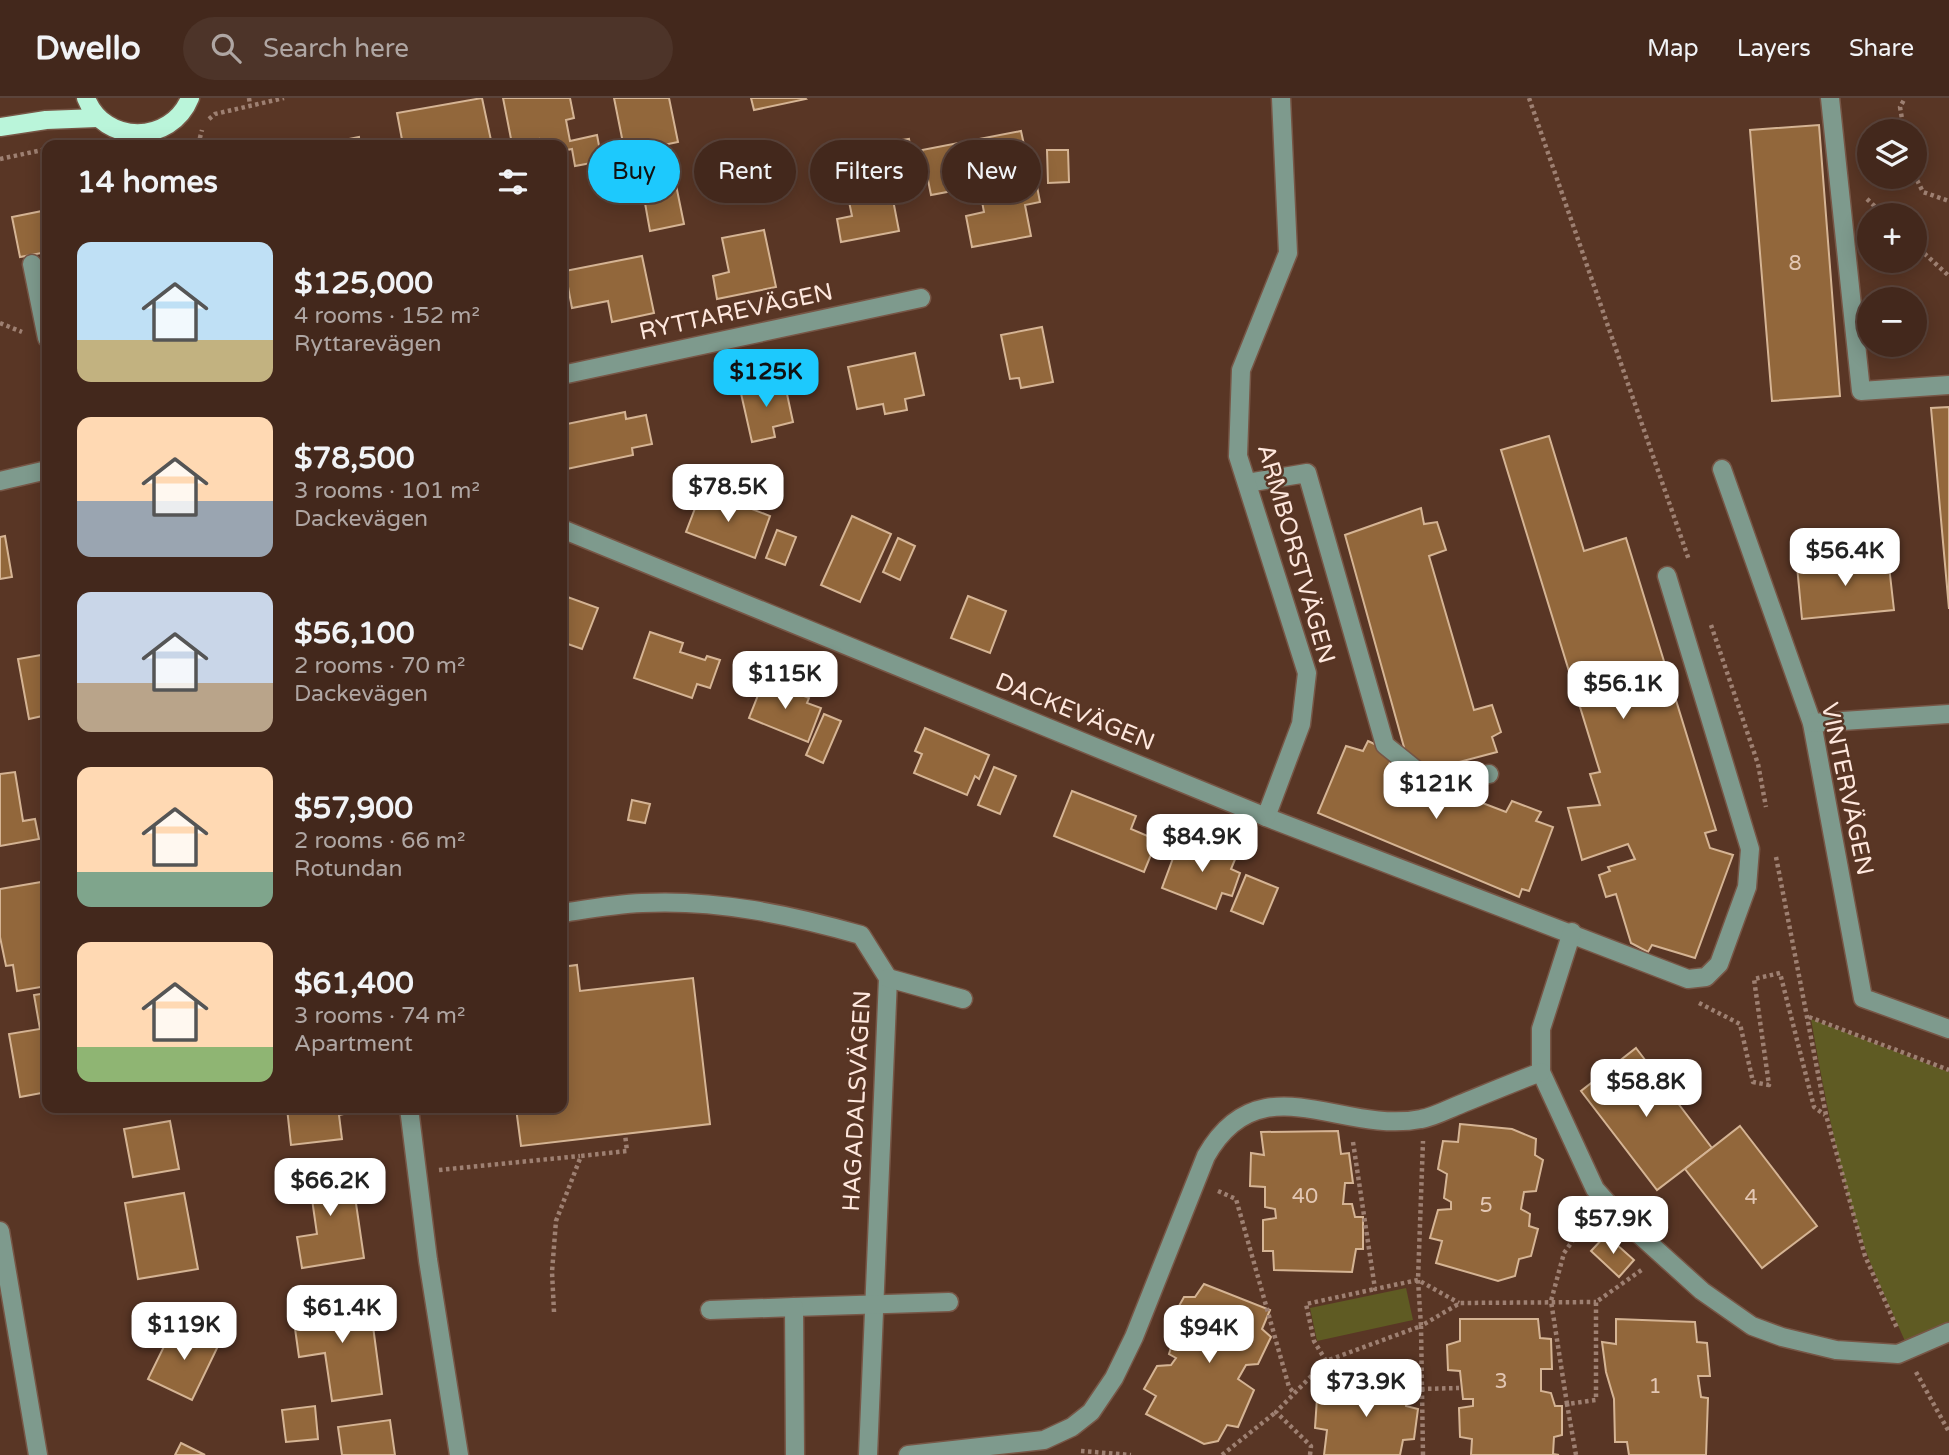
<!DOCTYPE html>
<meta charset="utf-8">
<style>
:root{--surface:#43281c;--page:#4d3429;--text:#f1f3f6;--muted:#afa6a3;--line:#5b443b;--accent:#1dc9fd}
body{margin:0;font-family:"Varela Round",sans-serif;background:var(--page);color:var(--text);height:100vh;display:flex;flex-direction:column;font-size:26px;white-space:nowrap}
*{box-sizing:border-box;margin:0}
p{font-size:23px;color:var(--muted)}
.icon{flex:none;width:38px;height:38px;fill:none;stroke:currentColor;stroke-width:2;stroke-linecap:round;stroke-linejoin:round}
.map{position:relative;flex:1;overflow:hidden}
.details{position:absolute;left:42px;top:42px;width:525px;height:973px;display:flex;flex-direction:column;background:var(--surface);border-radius:14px;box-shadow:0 4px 18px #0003,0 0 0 2px var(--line)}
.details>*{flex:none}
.hud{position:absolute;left:588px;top:42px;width:665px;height:63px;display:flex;gap:14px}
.fabs{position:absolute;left:1857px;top:21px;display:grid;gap:14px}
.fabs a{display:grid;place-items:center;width:70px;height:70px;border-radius:50%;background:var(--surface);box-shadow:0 4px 18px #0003,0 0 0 2px var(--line);font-size:35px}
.price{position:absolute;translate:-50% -60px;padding:0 16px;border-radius:14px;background:#fff;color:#222;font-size:23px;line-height:46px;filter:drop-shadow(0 2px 4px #0008)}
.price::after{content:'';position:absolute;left:50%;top:42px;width:21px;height:16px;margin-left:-10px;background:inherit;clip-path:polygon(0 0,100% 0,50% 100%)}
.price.on{background:var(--accent);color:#111}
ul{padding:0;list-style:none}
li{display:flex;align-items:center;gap:21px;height:175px;padding:0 35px}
li span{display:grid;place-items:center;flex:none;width:196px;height:140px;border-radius:14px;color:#555}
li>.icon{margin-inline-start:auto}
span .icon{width:84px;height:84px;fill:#fffc;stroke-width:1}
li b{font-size:30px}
h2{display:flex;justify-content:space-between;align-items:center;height:84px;padding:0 35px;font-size:30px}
.pill{padding:0 24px;border-radius:32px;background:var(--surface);box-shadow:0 4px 18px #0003,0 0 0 2px var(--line);font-size:24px;line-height:63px}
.pill.on{background:var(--accent);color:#111}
header{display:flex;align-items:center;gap:42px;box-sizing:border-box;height:98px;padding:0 35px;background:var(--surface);border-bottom:2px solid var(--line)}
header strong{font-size:33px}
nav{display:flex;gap:38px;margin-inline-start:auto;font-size:24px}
.search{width:490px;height:63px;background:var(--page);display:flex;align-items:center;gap:18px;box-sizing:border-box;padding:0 24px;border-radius:38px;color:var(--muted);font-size:26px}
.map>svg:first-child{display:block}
.green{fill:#5f5b23}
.building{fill:#92673b;stroke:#d5b494;stroke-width:2}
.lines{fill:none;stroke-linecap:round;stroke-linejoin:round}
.minor-casing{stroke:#775646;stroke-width:21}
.major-casing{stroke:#775646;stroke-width:21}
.path{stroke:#9e8072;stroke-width:4.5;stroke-dasharray:3.5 3.5;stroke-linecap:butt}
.minor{stroke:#7e9a8d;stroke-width:18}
.major{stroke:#baf5da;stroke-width:18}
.labels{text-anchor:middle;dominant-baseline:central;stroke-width:5;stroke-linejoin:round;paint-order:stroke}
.number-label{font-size:21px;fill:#e3c7b4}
.street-label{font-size:24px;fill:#fee7dd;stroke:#593625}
</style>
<header>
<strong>Dwello</strong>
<div class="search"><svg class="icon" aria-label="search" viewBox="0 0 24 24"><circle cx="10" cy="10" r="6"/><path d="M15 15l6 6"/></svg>Search here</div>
<nav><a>Map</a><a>Layers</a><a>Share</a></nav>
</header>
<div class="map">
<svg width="1949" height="1357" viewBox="0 0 1949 1357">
<rect width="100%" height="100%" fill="#593625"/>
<g class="green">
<path d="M 1811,921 L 1949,974 L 1949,1231 L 1908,1250 C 1895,1219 1879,1188 1867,1156 C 1840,1080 1825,1001 1811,921 Z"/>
<path d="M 1406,1190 L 1413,1222 L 1317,1243 L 1310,1210 Z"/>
</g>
<g class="building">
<path d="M 482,0 L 492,47 L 403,47 L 397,15 Z"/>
<path d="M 503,0 L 570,0 L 574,20 L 566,22 L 570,43 L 597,37 L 602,63 L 575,68 L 572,51 L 562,53 L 562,47 L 540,47 L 539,41 L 512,46 Z"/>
<path d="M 614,0 L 669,0 L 678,44 L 625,55 Z"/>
<path d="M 751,0 L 805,0 L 806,1 L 754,12 Z"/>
<path d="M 1819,27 L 1840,298 L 1772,303 L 1750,32 Z"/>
<path d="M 1021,33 L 1031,79 L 1035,78 L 1040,104 L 1025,107 L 1031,138 L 972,149 L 966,118 L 984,114 L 979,88 L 931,97 L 922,52 Z"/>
<path d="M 359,39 L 360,47 L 320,47 Z"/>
<path d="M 909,41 L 914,73 L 892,77 L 890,64 L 871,67 L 868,47 Z"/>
<path d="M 1047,52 L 1068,52 L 1069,84 L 1048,85 Z"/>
<path d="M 888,76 L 899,133 L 841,144 L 837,121 L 852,118 L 845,84 Z"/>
<path d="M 676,87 L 684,126 L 650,133 L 643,94 Z"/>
<path d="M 42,113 L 47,154 L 20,159 L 12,119 Z"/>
<path d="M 764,132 L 776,189 L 717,201 L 713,178 L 729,174 L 722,140 Z"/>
<path d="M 642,158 L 654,215 L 612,224 L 608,203 L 572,210 L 565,173 Z"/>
<path d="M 1042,229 L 1053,284 L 1021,290 L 1019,280 L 1010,281 L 1001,237 Z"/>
<path d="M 915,255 L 924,297 L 905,301 L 907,312 L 885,316 L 883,306 L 857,311 L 848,269 Z"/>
<path d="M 784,282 L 793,324 L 773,329 L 775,339 L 752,344 L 740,291 Z"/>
<path d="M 1949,309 L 1949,511 L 1931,310 Z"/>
<path d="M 625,314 L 626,321 L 646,317 L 652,346 L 632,350 L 633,357 L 562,372 L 562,327 Z"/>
<path d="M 1549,338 L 1584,453 L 1626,440 L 1716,732 L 1705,735 L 1710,750 L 1733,757 L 1695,860 L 1652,847 L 1648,854 L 1631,845 L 1616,796 L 1606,799 L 1599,777 L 1610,773 L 1608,769 L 1635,761 L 1628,746 L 1582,762 L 1568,710 L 1600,707 L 1590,676 L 1600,674 L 1501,352 Z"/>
<path d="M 702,392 L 770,418 L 755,460 L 686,434 Z"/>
<path d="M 1421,410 L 1424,426 L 1437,424 L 1446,452 L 1429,458 L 1474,612 L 1492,607 L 1501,634 L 1492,639 L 1497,654 L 1429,672 L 1407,660 L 1345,437 Z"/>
<path d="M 852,418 L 891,436 L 860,504 L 821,487 Z"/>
<path d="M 777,432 L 796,439 L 785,467 L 766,460 Z"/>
<path d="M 5,438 L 12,479 L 0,481 L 0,439 Z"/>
<path d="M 898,440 L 915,448 L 900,482 L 883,474 Z"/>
<path d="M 1888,459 L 1894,512 L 1802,521 L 1797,468 Z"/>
<path d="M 562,497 L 598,510 L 582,551 L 562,544 Z"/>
<path d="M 968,498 L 1006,513 L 990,555 L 951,540 Z"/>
<path d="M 650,534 L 683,545 L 680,554 L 705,562 L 707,558 L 720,562 L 710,590 L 697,586 L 692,600 L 634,580 Z"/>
<path d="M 47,556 L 47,617 L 29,621 L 18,561 Z"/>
<path d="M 764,582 L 809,600 L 807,605 L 821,610 L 808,644 L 749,620 Z"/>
<path d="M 824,616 L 841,623 L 823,665 L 806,657 Z"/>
<path d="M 925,630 L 989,657 L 979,681 L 975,678 L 967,697 L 914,675 L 922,656 L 915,653 Z"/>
<path d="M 1368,643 L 1394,655 L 1388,669 L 1506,714 L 1512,703 L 1541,714 L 1536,723 L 1553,729 L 1529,793 L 1522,791 L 1519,799 L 1318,715 L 1346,648 L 1363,653 Z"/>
<path d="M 994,669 L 1016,678 L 1000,716 L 978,707 Z"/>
<path d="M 15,674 L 23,723 L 35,721 L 39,741 L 0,748 L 0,676 Z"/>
<path d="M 1072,693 L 1136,718 L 1131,731 L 1157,742 L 1144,774 L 1054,738 Z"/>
<path d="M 632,702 L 650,706 L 645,725 L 628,722 Z"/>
<path d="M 1179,744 L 1198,751 L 1200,745 L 1236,759 L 1231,771 L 1240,775 L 1232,798 L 1222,795 L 1216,811 L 1162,790 Z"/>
<path d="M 1246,777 L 1278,790 L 1263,826 L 1231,813 Z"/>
<path d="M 47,783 L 47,888 L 17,893 L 13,867 L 6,868 L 0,839 L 0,791 Z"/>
<path d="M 577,867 L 580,893 L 693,880 L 710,1026 L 521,1048 L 516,1010 L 562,1010 L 562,869 Z"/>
<path d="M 47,895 L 47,994 L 20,999 L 9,936 L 40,931 L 34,897 Z"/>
<path d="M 1636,950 L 1712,1050 L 1657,1092 L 1581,993 Z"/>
<path d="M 287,1010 L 343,1010 L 344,1016 L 339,1017 L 342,1041 L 291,1047 Z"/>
<path d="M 170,1023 L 179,1071 L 133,1079 L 124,1031 Z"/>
<path d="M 1460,1026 L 1512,1031 L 1536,1041 L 1535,1057 L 1543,1062 L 1536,1093 L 1524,1094 L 1521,1111 L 1530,1116 L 1529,1128 L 1538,1131 L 1531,1158 L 1519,1161 L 1515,1178 L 1498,1183 L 1436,1165 L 1442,1143 L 1430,1140 L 1438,1112 L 1451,1111 L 1451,1104 L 1444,1100 L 1447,1076 L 1438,1071 L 1443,1043 L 1458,1044 Z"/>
<path d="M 1740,1028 L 1817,1128 L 1762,1170 L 1685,1071 Z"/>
<path d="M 1338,1033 L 1341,1056 L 1349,1055 L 1353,1085 L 1345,1085 L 1343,1106 L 1352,1106 L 1355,1119 L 1363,1119 L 1363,1151 L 1356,1151 L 1352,1174 L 1274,1172 L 1273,1153 L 1263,1153 L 1263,1122 L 1276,1120 L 1275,1111 L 1265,1109 L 1265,1089 L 1250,1088 L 1251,1055 L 1264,1057 L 1261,1034 Z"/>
<path d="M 338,1065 L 341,1087 L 353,1085 L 364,1160 L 302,1170 L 297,1139 L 317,1136 L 311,1094 L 300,1096 L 296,1071 Z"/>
<path d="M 184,1095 L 198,1171 L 138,1181 L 125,1105 Z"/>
<path d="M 1606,1137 L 1634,1162 L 1619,1179 L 1591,1153 Z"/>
<path d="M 1204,1186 L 1270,1212 L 1262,1231 L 1271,1239 L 1258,1266 L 1246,1267 L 1238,1281 L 1254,1292 L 1238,1329 L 1227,1327 L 1218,1343 L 1204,1346 L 1146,1316 L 1156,1298 L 1144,1291 L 1157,1268 L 1171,1267 L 1176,1260 L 1169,1256 L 1177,1230 L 1170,1224 L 1184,1199 L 1195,1199 Z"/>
<path d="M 369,1198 L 382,1296 L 332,1303 L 325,1255 L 299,1259 L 292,1209 Z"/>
<path d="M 1460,1221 L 1538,1221 L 1540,1240 L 1551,1241 L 1552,1271 L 1541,1271 L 1541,1293 L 1551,1295 L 1555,1308 L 1562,1308 L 1562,1337 L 1554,1339 L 1553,1356 L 1559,1357 L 1471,1357 L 1472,1341 L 1460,1339 L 1459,1310 L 1473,1308 L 1473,1301 L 1463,1301 L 1460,1273 L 1448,1272 L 1447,1247 L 1460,1243 Z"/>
<path d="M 1616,1221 L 1695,1224 L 1697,1244 L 1707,1245 L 1710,1278 L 1698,1278 L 1701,1299 L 1708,1300 L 1706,1357 L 1629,1357 L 1627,1344 L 1615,1344 L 1614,1301 L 1606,1274 L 1602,1244 L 1616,1246 Z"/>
<path d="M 175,1226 L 219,1246 L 192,1302 L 148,1281 Z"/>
<path d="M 1331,1282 L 1408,1287 L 1406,1308 L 1418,1311 L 1414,1341 L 1403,1342 L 1400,1357 L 1324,1357 L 1327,1332 L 1315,1330 L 1317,1300 L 1327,1301 Z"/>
<path d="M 315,1308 L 318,1341 L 286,1344 L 282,1312 Z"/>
<path d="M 390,1322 L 395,1357 L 342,1357 L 338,1329 Z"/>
<path d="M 181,1345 L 205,1357 L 175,1357 Z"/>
</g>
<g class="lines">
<g class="minor-casing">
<g id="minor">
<path d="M 1830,0 L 1861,293 L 1949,287"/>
<path d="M 32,166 L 47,240"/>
<path d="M 562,277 L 921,200"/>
<path d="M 1722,371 L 1812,625 L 1863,900 L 1949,931"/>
<path d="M 0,383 L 47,372"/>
<path d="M 1247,385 L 1307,375 L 1385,647 L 1416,672 L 1447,685 L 1489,676"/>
<path d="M 562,431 L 1266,719 L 1688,881 L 1706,879 L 1719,866 L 1747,789 L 1750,751 L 1667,478"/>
<path d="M 1812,625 L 1949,616"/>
<path d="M 1266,719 L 1301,626 L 1307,575 L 1238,358 L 1241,272 L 1288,155 L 1281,0"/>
<path d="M 562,815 C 588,811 616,806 642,805 C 716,801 791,817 861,837 L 888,880 L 868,1357"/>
<path d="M 1572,834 L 1541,931 L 1541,974 L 1595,1091 L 1620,1119 L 1702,1193 L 1752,1228 L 1782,1239 L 1836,1252 L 1898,1256 L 1949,1234"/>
<path d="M 888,880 L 963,901"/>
<path d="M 409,1010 L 428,1162 L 459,1357"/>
<path d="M 0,1133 L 38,1357"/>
<path d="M 794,1209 L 949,1204"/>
<path d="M 710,1212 L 794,1209 L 795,1357"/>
<path d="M 908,1357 L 1044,1342 L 1072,1329 L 1091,1314 L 1114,1280 L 1134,1239 L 1206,1058 C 1260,963 1340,1037 1421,1021 C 1434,1019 1448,1011 1461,1006 C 1488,995 1514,984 1541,974"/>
</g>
</g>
<g class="major-casing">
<g id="major">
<path d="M 86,0 C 104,47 171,47 190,0"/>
<path d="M 0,29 L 46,22 L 97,20"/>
</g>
</g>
<g class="path">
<path d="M 249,0 L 250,7"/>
<path d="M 1529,0 L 1689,462"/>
<path d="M 209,21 L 215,16 L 284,0"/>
<path d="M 1904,33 L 1900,9 L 1905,0"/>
<path d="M 198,47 L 202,32"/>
<path d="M 0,61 L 47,51"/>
<path d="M 1914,76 L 1923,94 L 1949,103"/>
<path d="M 1867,101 L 1884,117"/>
<path d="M 1914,146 L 1949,178"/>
<path d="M 0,225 L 22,234"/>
<path d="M 1711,527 L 1758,666 L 1766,709"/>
<path d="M 1776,759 L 1826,1017 L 1865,1158 L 1897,1230"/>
<path d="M 1699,905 L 1740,926 L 1753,984 L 1769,987 L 1754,881 L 1780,875 L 1814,1009 L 1825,1017"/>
<path d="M 1809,919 L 1949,972"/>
<path d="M 1353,1044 L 1375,1191 L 1418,1182 L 1459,1205"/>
<path d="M 439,1072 L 580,1058"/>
<path d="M 1218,1093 L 1236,1101 L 1289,1289 L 1294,1295"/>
<path d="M 554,1214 L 552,1174 L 556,1123 L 581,1058 L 627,1053 L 625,1036"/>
<path d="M 1326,1263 L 1314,1243 L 1306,1206 L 1375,1191"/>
<path d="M 1916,1274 L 1949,1334"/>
<path d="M 1421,1291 L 1459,1290"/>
<path d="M 1567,1306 L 1551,1203 L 1564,1155 L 1588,1121"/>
<path d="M 1081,1353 L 1131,1357"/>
<path d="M 1222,1357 L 1276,1314"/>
<path d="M 1310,1357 L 1311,1348 L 1276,1314 L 1326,1263 L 1421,1228 L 1418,1182 L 1423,1043"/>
<path d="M 1423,1357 L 1421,1228 L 1460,1205 L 1596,1204"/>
<path d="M 1576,1357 L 1567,1306 L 1596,1302 L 1596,1204 L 1643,1171"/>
</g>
<use href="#minor" class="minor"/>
<use href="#major" class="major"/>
</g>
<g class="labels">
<g class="number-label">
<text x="1795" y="165">8</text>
<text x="1305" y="1098">40</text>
<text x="1751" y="1099">4</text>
<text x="1486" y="1107">5</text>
<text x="1501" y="1283">3</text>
<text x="1655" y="1288">1</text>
</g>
<g class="street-label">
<text transform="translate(736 214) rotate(-12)">RYTTAREVÄGEN</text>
<text transform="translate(1296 456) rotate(74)">ARMBORSTVÄGEN</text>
<text transform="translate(1075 614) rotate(22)">DACKEVÄGEN</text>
<text transform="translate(1847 691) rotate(78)">VINTERVÄGEN</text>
<text transform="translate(857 1003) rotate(-87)">HAGADALSVÄGEN</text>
</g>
</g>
</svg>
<div class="fabs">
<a><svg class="icon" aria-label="layers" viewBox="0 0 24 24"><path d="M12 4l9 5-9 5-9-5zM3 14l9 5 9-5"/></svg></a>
<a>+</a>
<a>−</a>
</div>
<b class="price on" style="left:766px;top:311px">$125K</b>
<b class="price" style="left:728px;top:426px">$78.5K</b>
<b class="price" style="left:1845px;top:490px">$56.4K</b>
<b class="price" style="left:785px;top:613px">$115K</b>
<b class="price" style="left:1623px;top:623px">$56.1K</b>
<b class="price" style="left:1436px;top:723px">$121K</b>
<b class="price" style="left:1202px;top:776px">$84.9K</b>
<b class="price" style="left:1646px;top:1021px">$58.8K</b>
<b class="price" style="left:330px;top:1120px">$66.2K</b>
<b class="price" style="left:1613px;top:1158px">$57.9K</b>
<b class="price" style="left:342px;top:1247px">$61.4K</b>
<b class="price" style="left:184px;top:1264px">$119K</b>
<b class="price" style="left:1209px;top:1267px">$94K</b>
<b class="price" style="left:1366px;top:1321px">$73.9K</b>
<div class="hud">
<a class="pill on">Buy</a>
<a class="pill">Rent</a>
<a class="pill">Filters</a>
<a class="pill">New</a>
</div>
<section class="details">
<h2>14 homes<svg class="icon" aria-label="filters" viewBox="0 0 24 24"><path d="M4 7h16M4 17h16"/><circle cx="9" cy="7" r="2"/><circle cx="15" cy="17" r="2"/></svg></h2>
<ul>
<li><span style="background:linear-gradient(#bfe0f5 70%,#c2b280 0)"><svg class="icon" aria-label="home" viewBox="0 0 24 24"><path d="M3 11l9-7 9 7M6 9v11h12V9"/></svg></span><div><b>$125,000</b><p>4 rooms · 152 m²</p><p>Ryttarevägen</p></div></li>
<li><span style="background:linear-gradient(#ffd9b3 60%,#9aa5b1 0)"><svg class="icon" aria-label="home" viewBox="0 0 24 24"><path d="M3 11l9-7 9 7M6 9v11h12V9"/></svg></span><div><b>$78,500</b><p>3 rooms · 101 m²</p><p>Dackevägen</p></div></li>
<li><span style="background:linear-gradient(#c9d6e8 65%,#b9a48a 0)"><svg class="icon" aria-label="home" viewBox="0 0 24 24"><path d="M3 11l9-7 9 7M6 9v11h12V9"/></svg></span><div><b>$56,100</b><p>2 rooms · 70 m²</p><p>Dackevägen</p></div></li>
<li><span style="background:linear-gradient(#ffd9b3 75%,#7fa58c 0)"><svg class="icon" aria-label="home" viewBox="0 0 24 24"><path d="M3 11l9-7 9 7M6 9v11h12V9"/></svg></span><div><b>$57,900</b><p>2 rooms · 66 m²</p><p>Rotundan</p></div></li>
<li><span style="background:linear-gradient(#ffd9b3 75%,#8fb573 0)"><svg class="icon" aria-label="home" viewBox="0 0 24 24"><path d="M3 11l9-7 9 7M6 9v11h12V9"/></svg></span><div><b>$61,400</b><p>3 rooms · 74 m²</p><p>Apartment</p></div></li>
</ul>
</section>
</div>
